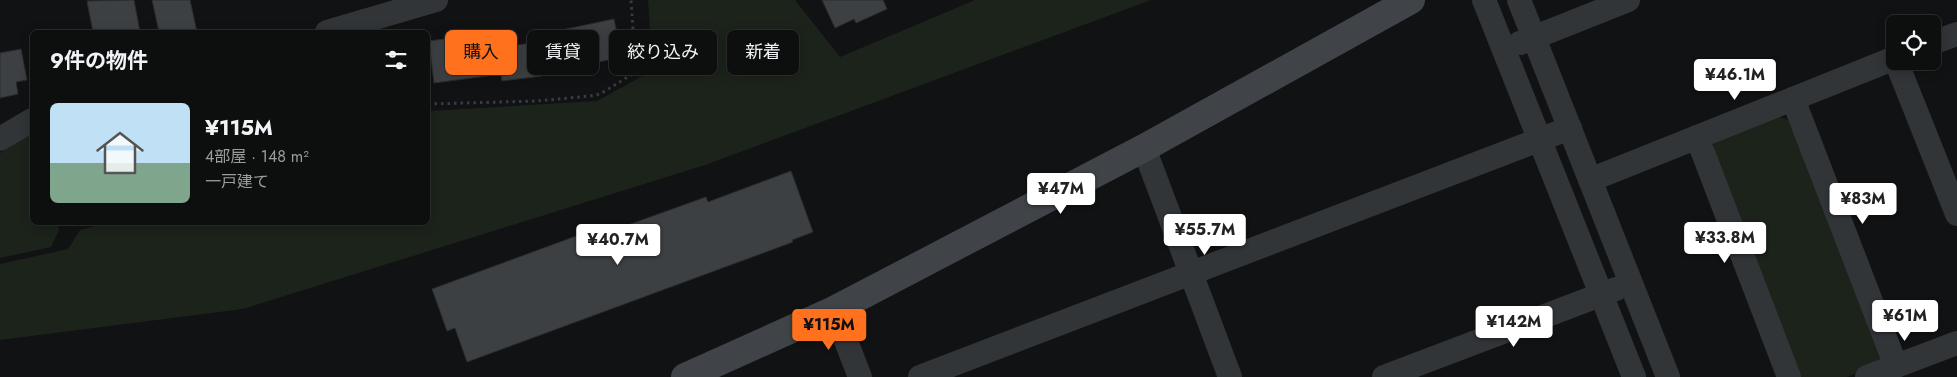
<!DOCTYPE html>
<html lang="ja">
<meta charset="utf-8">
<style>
:root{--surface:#0d0e0e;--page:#1b1c1c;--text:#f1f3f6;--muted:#9a9c9e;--line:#2d2e2e;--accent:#ff711d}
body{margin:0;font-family:Jost,"Noto Sans JP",sans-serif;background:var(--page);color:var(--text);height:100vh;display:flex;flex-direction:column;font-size:19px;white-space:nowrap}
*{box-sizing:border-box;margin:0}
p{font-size:16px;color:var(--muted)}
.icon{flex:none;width:28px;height:28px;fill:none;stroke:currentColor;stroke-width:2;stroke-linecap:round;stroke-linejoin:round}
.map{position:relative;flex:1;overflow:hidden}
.side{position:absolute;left:30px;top:30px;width:400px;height:195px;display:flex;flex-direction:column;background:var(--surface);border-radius:8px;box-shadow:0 2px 12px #0003,0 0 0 1px var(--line)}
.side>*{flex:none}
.top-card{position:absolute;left:445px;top:30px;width:475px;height:45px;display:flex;gap:10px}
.fabs{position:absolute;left:1886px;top:15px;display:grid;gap:10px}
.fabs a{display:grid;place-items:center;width:55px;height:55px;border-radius:8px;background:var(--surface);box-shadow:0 2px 12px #0003,0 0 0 1px var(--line);font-size:25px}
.price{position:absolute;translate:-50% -42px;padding:0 11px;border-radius:5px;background:#fff;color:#222;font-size:16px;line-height:32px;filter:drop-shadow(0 1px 2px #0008)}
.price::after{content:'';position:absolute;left:50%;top:30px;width:15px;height:11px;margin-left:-8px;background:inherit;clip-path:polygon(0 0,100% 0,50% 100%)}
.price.active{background:var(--accent);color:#111}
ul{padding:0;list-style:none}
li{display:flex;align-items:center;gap:15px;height:125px;padding:0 20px}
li+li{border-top:1px solid var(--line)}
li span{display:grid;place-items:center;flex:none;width:140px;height:100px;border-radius:8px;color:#555}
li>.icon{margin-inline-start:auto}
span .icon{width:60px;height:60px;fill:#fffc;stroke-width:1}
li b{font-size:21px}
h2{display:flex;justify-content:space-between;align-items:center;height:60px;padding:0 20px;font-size:21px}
.tag{padding:0 18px;border-radius:8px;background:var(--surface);box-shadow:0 2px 12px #0003,0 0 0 1px var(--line);font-size:18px;line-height:45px}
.tag.active{background:var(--accent);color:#111}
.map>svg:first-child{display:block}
.green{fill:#1c231b}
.building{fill:#3d4043;stroke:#2b2c2f}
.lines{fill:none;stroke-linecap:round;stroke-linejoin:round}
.path{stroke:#383c3f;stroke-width:3;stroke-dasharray:2.5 4;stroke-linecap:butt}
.street{stroke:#323538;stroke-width:24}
.secondary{stroke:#404448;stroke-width:28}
</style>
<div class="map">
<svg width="1957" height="377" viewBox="0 0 1957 377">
<rect width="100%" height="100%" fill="#111213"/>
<g class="green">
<path d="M 648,0 L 795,0 L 840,57 L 975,0 L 1151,0 L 705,165 L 243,309 L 0,340 L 0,264 L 68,249 L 80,230 L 107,223 L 428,222 L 428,111 L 597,101 L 653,70 Z"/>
<path d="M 1774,115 L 1791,121 L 1884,352 L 1877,365 L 1847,377 L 1798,377 L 1711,155 L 1715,139 Z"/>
<path d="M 30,134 L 32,138 L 32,222 L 57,223 L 59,230 L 51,247 L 0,258 L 0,153 Z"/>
</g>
<g class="building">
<path d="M 134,0 L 140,32 L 93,32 L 87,1 Z"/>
<path d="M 152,0 L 190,0 L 197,32 L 159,32 Z"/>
<path d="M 822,0 L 883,0 L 887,9 L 856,23 L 854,19 L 835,28 Z"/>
<path d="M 614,19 L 622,57 L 561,70 L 552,32 Z"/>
<path d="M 482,34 L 487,76 L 434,83 L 429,41 Z"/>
<path d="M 538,42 L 542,76 L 502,81 L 497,48 Z"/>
<path d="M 21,49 L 27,80 L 16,82 L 18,94 L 0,98 L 0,53 Z"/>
<path d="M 791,171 L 813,232 L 792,240 L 793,242 L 467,362 L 455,328 L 447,331 L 432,289 L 598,228 L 600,235 L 706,197 L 708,202 Z"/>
</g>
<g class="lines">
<g class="path">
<path d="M 428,104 L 537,101 L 590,96 L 600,94 L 639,70 L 635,58 L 631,0"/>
<path d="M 61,222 L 63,222"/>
</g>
<g class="street">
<path d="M 1484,0 L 1634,377"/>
<path d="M 1519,0 L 1668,377"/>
<path d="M 327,32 L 436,0"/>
<path d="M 1520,43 L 1628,0"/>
<path d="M 1932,43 L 1957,34"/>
<path d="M 1896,61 L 1957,214"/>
<path d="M 1793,99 L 1896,366"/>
<path d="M 1697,137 L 1789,377"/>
<path d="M 0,139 L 32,120"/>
<path d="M 1144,148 L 1230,377"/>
<path d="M 1590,180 L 1895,58"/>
<path d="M 834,310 L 860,377"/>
<path d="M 920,377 L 1570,128"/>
<path d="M 1384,377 L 1616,289"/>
<path d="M 1867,377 L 1957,343"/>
</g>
<path class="secondary" d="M 685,377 L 834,310 L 1144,148 L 1411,0"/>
</g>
</svg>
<div class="fabs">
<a><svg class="icon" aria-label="locate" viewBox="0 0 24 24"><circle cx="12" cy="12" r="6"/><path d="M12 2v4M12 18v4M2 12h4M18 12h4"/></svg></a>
</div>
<b class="price" style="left:1735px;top:101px">¥46.1M</b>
<b class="price" style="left:1061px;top:215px">¥47M</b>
<b class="price" style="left:1863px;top:225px">¥83M</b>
<b class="price" style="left:1205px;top:256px">¥55.7M</b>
<b class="price" style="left:1725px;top:264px">¥33.8M</b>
<b class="price" style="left:618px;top:266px">¥40.7M</b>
<b class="price" style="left:1905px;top:342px">¥61M</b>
<b class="price" style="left:1514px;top:348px">¥142M</b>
<b class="price active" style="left:829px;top:351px">¥115M</b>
<div class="top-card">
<a class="tag active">購入</a>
<a class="tag">賃貸</a>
<a class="tag">絞り込み</a>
<a class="tag">新着</a>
</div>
<section class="side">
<h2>9件の物件<svg class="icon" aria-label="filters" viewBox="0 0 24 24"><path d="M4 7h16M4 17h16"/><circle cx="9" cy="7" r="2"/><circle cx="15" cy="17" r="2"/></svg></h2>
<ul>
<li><span style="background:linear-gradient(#bfe0f5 60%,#7fa58c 0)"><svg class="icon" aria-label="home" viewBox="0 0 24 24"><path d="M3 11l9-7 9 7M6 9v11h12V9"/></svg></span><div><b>¥115M</b><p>4部屋 · 148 m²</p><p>一戸建て</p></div></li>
</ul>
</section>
</div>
